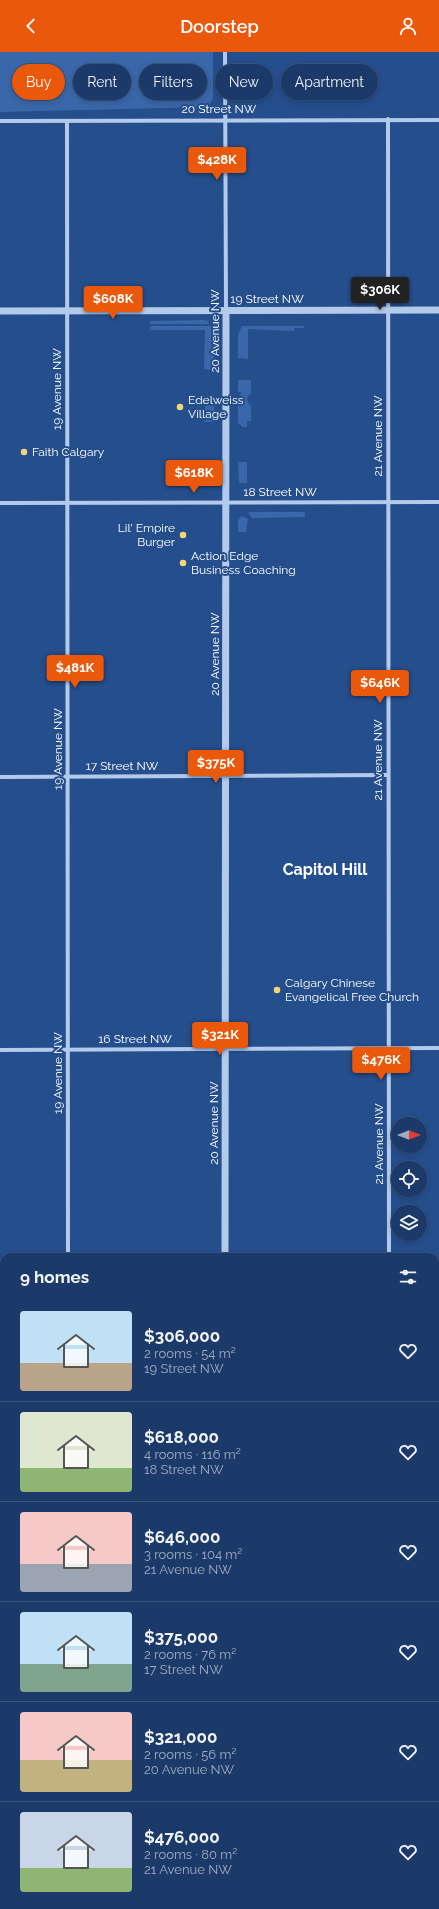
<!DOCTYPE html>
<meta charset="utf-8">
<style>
:root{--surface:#1c3a69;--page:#25416f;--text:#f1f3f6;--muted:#a0adc0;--line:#3a547d;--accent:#ea580c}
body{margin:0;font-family:Raleway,sans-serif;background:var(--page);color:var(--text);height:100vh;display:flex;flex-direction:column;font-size:15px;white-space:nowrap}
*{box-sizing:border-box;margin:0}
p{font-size:13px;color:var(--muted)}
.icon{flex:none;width:22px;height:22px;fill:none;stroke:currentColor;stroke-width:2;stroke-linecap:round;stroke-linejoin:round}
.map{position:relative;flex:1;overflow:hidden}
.details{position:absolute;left:0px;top:1201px;width:439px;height:656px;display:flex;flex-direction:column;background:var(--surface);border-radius:12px 12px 0 0;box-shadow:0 2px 6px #0003,0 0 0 1px var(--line)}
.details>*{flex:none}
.banner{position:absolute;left:12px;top:12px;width:415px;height:36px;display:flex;gap:8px}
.needle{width:26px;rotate:90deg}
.buttons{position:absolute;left:391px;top:1065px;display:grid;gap:8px}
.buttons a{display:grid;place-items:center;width:36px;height:36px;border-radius:50%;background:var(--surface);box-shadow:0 2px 6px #0003,0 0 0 1px var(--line);font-size:20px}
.price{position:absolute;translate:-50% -34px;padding:0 9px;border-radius:4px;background:var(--accent);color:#fff;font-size:13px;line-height:26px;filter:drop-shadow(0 1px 2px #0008)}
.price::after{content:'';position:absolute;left:50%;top:24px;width:12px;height:9px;margin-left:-6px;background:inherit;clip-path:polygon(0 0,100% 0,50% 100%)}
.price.selected{background:#222;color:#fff}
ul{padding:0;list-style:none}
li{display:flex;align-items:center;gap:12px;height:100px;padding:0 20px}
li+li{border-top:1px solid var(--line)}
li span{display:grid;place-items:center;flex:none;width:112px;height:80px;border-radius:4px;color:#555}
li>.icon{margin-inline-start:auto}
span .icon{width:48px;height:48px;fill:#fffc;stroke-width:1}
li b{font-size:17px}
h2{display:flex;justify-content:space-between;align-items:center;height:48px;padding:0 20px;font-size:17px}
.chip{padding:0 14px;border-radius:18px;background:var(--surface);box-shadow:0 2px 6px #0003,0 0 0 1px var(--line);font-size:14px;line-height:36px}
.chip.selected{background:var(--accent);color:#fff}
header{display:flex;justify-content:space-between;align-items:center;height:52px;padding:0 20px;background:var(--accent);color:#fff;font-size:18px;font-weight:600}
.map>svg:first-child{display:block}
.green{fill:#3a67a9}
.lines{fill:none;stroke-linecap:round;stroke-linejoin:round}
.minor{stroke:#b4caea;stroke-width:4}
.tertiary{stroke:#b4caea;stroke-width:7}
.secondary{stroke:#dfe9f9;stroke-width:8}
.poi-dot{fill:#f4d678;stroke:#254e8c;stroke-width:1.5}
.labels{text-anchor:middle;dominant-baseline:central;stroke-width:4;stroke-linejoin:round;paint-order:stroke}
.street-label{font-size:12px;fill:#fff;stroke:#254e8c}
.poi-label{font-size:12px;fill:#fff;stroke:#254e8c;text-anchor:start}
.district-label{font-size:16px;font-weight:bold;fill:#fff;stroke:#254e8c}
</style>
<header><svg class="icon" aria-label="back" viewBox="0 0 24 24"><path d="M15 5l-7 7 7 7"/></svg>Doorstep<svg class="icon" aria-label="person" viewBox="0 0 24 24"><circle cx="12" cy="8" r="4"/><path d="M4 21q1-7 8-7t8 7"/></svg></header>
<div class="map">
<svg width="439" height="1857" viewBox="0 0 439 1857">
<rect width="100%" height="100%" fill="#254e8c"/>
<g class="green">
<path d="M 0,0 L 213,0 L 213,46 L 208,55 L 0,60 Z"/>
<path d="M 204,268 L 208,269 L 209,272 L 150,272 L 150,269 Z"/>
<path d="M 150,274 L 211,274 L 214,279 L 214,316 L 211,318 L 204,317 L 205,278 L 150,278 Z"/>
<path d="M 242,274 L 304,274 L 304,276 L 294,276 L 294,279 L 248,277 L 248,307 L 238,306 L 238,282 Z"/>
<path d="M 238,328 L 251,328 L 251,341 L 247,346 L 248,351 L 251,354 L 251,369 L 247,369 L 247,375 L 243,375 L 238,371 L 238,354 L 240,354 L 241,340 L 238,340 Z"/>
<path d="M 206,344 L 214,344 L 214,370 L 204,370 Z"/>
<path d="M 238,410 L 247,410 L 247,431 L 239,431 Z"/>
<path d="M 248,460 L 305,460 L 305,465 L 252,466 Z"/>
<path d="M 242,464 L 248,467 L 246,480 L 238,480 L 238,468 Z"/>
</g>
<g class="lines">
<g class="minor">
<path d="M 225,0 L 226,258"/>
<path d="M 388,67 L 389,1205"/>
<path d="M 0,69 L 439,68"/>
<path d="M 67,69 L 68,1205"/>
<path d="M 0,451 L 439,450"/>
<path d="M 0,725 L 388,723"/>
<path d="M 0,998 L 439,996"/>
<path d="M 435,1270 L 439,1270"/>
<path d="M 0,1271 L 4,1271"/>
<path d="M 435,1815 L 439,1815"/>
<path d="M 0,1817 L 4,1817"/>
<path d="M 68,1853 L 68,1857"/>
<path d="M 383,1853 L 383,1857"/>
</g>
<g class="tertiary">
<path d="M 0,259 L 439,258"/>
<path d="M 225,1205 L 226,258"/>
<path d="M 225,1853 L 225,1857"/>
</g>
<g class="secondary">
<path d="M 0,1527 L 4,1528"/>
<path d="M 435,1543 L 439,1543"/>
<path d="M 0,1557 L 4,1557"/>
</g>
</g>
<g class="poi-dot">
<circle cx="180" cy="355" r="4"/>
<circle cx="24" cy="400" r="4"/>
<circle cx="183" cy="483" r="4"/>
<circle cx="183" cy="511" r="4"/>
<circle cx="277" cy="938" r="4"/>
</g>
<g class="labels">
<g class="street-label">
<text x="219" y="57">20 Street NW</text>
<text x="267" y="247">19 Street NW</text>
<text transform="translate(215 279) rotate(-90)">20 Avenue NW</text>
<text transform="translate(57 337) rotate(-90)">19 Avenue NW</text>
<text transform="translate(378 384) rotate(-90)">21 Avenue NW</text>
<text x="280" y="440">18 Street NW</text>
<text transform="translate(215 602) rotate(-90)">20 Avenue NW</text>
<text transform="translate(58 697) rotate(-90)">19 Avenue NW</text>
<text transform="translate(378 708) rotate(-90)">21 Avenue NW</text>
<text x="122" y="714">17 Street NW</text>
<text x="135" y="987">16 Street NW</text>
<text transform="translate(58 1021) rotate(-90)">19 Avenue NW</text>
<text transform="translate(214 1071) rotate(-90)">20 Avenue NW</text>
<text transform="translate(379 1092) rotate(-90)">21 Avenue NW</text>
</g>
<g class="poi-label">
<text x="188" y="348">Edelweiss<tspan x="188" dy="14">Village</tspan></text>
<text x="32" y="400">Faith Calgary</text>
<text x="175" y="476" text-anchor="end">Lil' Empire<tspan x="175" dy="14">Burger</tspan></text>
<text x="191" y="504">Action Edge<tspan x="191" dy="14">Business Coaching</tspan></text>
<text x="285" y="931">Calgary Chinese<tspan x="285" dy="14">Evangelical Free Church</tspan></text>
</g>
<g class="district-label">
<text x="325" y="817">Capitol Hill</text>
</g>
</g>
</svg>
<div class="buttons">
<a><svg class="needle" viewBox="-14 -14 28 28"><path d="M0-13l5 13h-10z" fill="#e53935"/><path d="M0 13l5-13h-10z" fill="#a0adc0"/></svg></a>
<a><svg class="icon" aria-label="locate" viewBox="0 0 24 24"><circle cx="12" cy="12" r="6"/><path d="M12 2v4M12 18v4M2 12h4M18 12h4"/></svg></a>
<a><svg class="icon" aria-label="layers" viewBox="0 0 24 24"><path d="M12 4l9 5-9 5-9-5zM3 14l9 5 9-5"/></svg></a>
</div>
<b class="price" style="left:217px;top:129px">$428K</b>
<b class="price selected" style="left:380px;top:259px">$306K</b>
<b class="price" style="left:113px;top:268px">$608K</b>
<b class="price" style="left:194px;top:442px">$618K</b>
<b class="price" style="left:75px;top:637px">$481K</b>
<b class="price" style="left:380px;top:652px">$646K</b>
<b class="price" style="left:216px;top:732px">$375K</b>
<b class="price" style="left:220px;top:1004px">$321K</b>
<b class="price" style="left:381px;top:1029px">$476K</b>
<div class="banner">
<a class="chip selected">Buy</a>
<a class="chip">Rent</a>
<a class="chip">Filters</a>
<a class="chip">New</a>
<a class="chip">Apartment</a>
</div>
<section class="details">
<h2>9 homes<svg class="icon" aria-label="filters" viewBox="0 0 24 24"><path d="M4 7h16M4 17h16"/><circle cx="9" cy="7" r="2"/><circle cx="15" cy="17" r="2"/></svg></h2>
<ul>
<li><span style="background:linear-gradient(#bfe0f5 65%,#b9a48a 0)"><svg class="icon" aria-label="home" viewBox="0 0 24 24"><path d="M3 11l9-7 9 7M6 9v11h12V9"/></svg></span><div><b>$306,000</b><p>2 rooms · 54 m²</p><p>19 Street NW</p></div><svg class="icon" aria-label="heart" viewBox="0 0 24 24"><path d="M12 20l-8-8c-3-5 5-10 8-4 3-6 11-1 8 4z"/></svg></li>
<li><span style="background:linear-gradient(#dfe7d0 70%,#8fb573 0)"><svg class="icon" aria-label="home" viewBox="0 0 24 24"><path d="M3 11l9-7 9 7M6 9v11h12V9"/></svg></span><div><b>$618,000</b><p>4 rooms · 116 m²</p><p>18 Street NW</p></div><svg class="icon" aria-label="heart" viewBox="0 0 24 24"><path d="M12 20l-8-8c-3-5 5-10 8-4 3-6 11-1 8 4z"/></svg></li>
<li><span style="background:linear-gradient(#f6c9c9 65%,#9aa5b1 0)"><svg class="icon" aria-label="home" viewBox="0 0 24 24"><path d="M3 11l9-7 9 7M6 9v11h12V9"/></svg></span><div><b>$646,000</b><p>3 rooms · 104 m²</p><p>21 Avenue NW</p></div><svg class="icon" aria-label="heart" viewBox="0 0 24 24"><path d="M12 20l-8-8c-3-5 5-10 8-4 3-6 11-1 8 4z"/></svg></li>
<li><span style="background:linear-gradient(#bfe0f5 65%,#7fa58c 0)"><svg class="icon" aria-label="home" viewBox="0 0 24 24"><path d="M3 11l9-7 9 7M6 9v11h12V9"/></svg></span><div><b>$375,000</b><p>2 rooms · 76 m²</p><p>17 Street NW</p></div><svg class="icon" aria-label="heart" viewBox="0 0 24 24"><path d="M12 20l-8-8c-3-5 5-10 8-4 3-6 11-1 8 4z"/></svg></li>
<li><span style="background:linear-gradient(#f6c9c9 60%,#c2b280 0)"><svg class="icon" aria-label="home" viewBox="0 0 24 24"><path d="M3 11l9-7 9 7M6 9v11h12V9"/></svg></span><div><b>$321,000</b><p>2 rooms · 56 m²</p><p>20 Avenue NW</p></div><svg class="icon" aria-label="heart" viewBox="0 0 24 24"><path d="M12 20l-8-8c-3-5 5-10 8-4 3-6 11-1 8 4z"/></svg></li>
<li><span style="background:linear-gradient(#c9d6e8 70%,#8fb573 0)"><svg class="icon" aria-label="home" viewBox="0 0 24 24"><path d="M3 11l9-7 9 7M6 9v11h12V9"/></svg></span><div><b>$476,000</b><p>2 rooms · 80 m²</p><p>21 Avenue NW</p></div><svg class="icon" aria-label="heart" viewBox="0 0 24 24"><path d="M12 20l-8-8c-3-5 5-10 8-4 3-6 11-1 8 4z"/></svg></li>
</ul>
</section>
</div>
